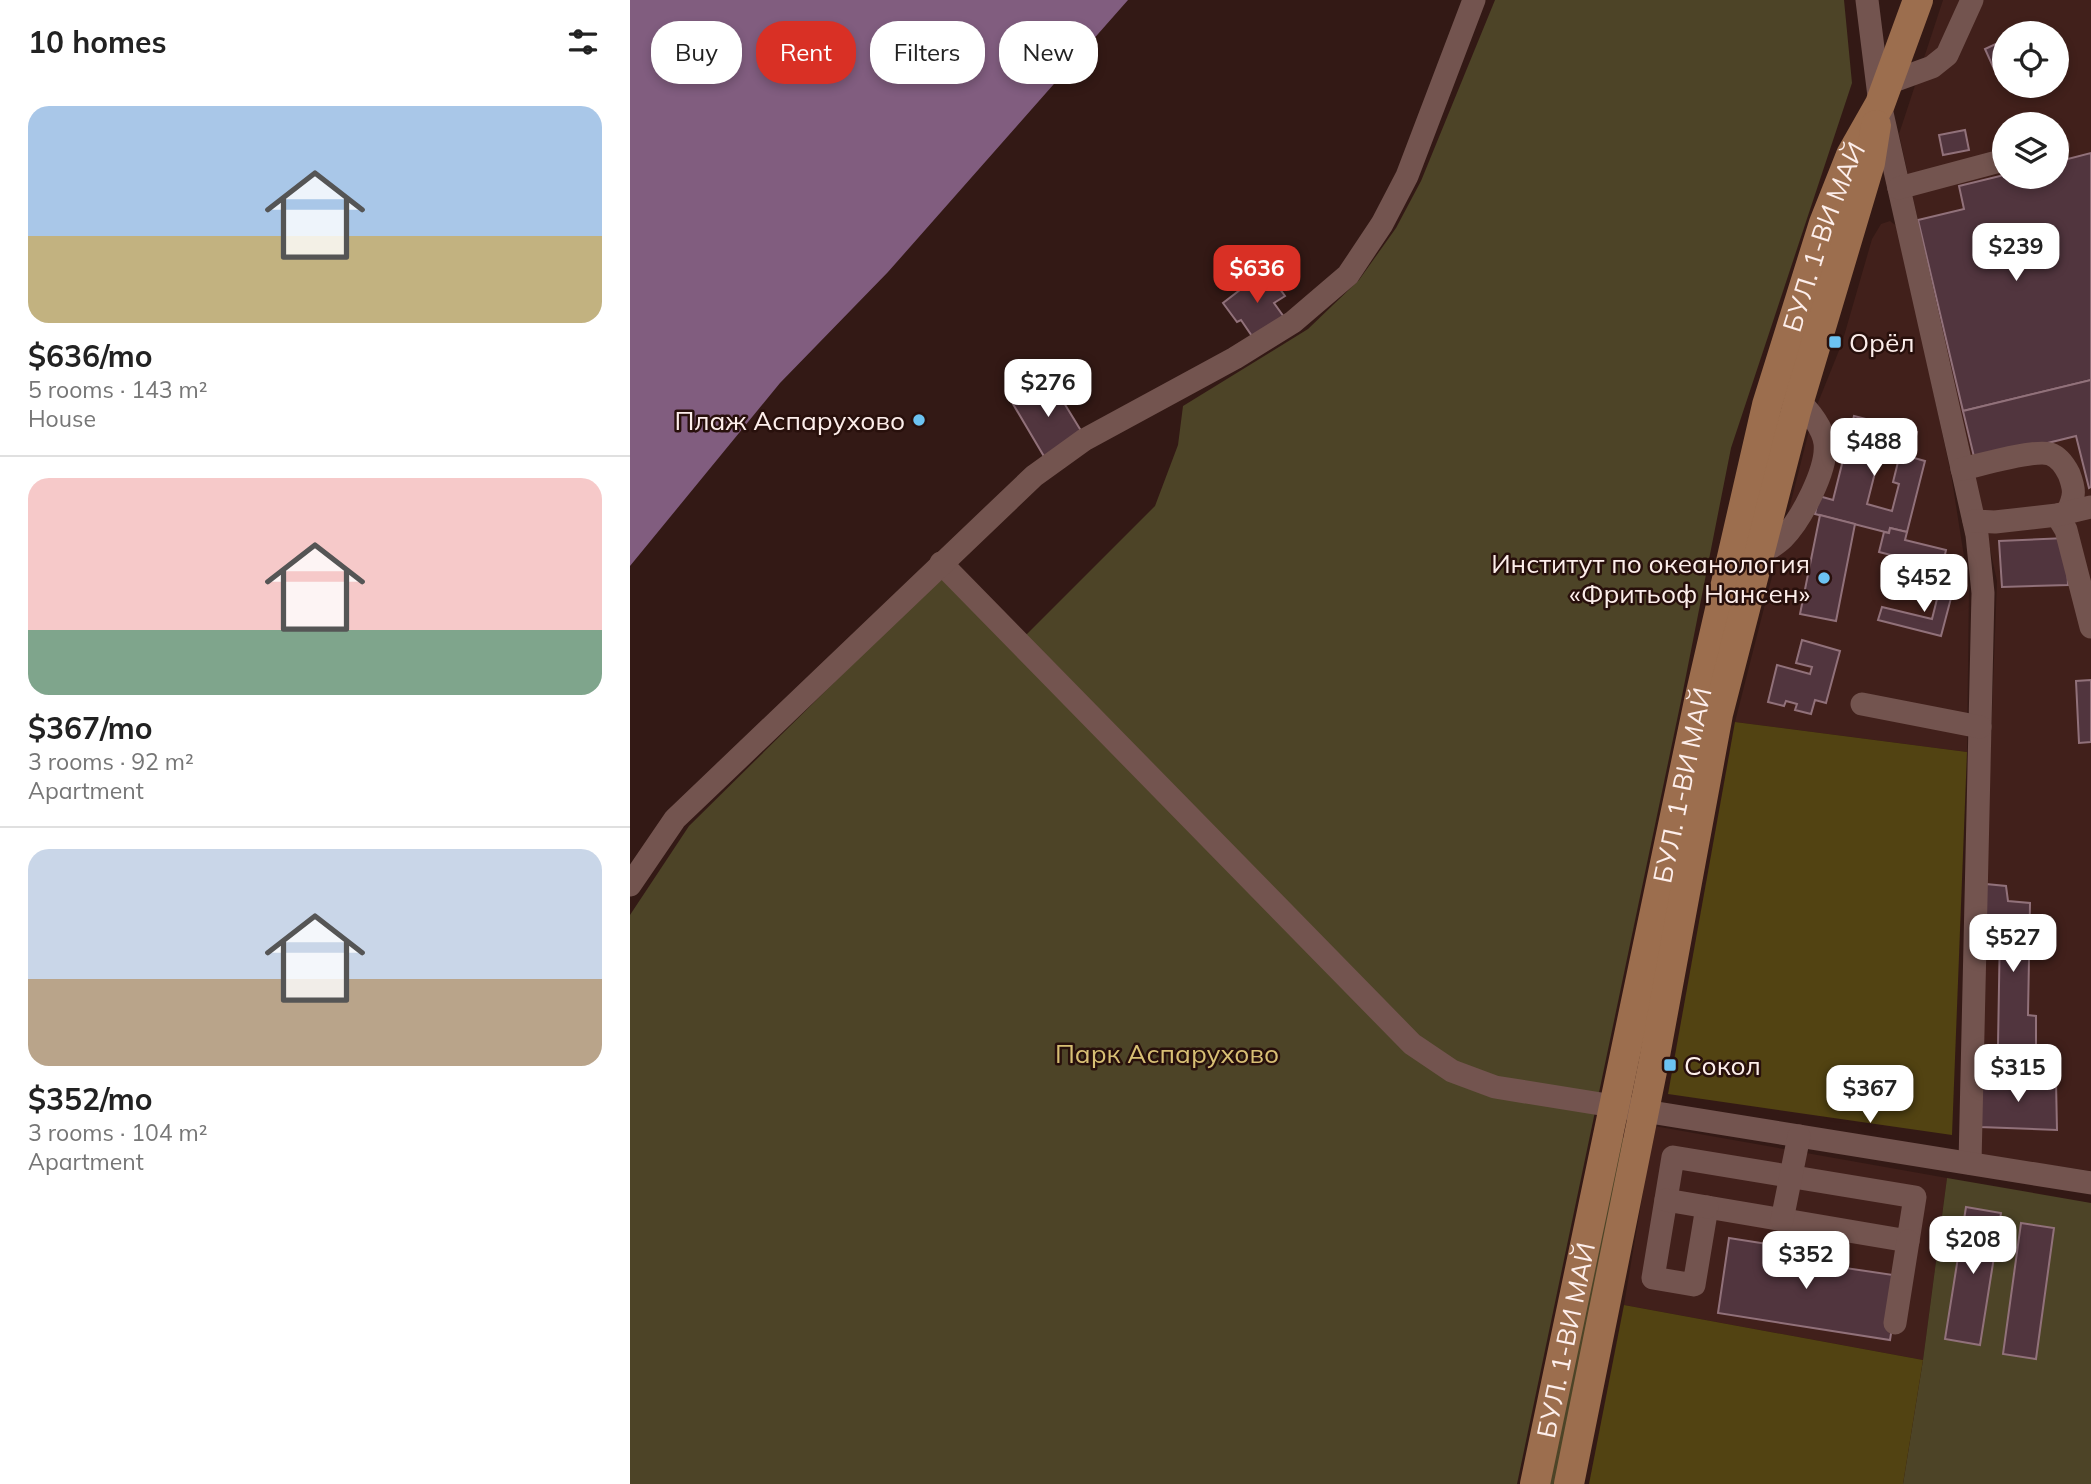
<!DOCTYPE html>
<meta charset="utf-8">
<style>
:root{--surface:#fff;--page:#f2f2f2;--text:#222;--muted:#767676;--line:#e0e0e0;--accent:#d93025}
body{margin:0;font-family:Mulish,sans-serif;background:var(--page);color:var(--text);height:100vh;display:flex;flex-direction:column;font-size:26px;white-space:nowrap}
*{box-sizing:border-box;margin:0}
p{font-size:23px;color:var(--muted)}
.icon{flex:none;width:38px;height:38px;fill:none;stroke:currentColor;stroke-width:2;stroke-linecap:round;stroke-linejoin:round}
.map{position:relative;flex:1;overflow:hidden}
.sheet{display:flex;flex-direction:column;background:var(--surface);width:630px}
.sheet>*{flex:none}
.top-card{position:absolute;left:21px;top:21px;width:665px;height:63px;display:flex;gap:14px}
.controls{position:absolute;left:1362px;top:21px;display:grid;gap:14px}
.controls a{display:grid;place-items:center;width:77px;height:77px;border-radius:50%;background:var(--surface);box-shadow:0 4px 10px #0003;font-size:35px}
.price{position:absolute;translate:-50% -60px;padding:0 16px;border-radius:14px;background:#fff;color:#222;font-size:23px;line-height:46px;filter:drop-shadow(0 2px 4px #0008)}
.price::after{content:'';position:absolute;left:50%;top:42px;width:21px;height:16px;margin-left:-10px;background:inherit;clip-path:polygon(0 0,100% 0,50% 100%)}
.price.current{background:var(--accent);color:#fff}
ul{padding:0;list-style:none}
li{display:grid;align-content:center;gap:14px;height:371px;padding:0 28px}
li+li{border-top:2px solid var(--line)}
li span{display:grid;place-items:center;height:217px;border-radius:21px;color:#555}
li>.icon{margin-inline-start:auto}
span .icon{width:126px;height:126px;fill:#fffc;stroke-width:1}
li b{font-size:30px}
h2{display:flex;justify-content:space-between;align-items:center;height:84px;padding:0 28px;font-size:30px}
.chip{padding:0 24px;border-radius:28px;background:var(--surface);box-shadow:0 4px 10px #0003;font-size:24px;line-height:63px}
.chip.current{background:var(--accent);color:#fff}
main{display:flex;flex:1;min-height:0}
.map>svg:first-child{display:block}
.built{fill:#41201b;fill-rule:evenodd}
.green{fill:#4d4427}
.forest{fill:#524312}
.water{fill:#815d7f}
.building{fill:#51353e;stroke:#91717a;stroke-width:2}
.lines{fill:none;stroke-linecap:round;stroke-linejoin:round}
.minor{stroke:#73544f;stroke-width:23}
.major{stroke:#9c6e4e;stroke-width:30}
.poi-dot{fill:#6cc3f2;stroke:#28100c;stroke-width:2.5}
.labels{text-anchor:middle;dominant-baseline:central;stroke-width:5;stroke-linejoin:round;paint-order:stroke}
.street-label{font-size:26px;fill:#fdeeeb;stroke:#28100c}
.poi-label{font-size:26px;fill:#fdeeeb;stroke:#28100c;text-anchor:start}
.park-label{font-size:26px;fill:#d8bf74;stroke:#28100c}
</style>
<main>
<section class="sheet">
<h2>10 homes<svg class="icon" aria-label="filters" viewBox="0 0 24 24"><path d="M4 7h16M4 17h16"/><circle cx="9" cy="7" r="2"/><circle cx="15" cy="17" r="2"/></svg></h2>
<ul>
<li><span style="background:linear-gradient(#a9c7e8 60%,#c2b280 0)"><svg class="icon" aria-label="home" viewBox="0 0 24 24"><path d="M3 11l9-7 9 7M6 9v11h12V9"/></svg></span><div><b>$636/mo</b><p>5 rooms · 143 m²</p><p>House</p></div></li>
<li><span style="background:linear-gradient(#f6c9c9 70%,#7fa58c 0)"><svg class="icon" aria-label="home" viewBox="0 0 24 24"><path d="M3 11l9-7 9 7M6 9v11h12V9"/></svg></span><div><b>$367/mo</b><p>3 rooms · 92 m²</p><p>Apartment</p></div></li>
<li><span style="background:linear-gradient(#c9d6e8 60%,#b9a48a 0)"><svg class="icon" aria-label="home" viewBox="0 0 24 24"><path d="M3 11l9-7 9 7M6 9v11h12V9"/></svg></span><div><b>$352/mo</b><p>3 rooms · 104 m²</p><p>Apartment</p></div></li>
</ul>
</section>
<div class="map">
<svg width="1461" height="1484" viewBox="0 0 1461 1484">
<rect width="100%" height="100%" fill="#331915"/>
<g class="built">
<path d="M 1313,0 L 1461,0 L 1461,1171 L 1349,1155 L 1358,817 L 1367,581 L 1269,134 ZM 1374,33 L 1426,33 L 1426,86 L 1374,86 ZM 1374,124 L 1426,124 L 1426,177 L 1374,177 Z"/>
<path d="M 1260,221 L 1268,227 L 1321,474 L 1339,588 L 1337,752 L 1105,722 L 1183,415 L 1212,343 L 1242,239 L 1251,224 Z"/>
<path d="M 1024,1126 L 1317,1178 L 1293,1360 L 994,1305 Z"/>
</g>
<g class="green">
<path d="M 865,0 L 1214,0 L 1222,83 L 1101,448 L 1051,701 L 887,1484 L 0,1484 L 0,915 L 59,826 L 312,576 L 383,648 L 525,506 L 548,445 L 553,406 L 678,329 L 729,280 L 766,228 L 791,181 Z"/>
<path d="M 987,1137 L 994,1138 L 932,1484 L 911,1484 Z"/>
<path d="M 1317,1178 L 1461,1203 L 1461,1484 L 1273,1484 L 1293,1360 Z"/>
</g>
<g class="forest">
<path d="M 1105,722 L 1337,752 L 1322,1135 L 1038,1094 Z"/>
<path d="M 994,1305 L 1293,1360 L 1273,1484 L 959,1484 Z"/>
</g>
<path class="water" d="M 0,0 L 498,0 L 258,272 L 150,383 L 0,566 Z"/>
<g class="building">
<path d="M 1374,40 L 1374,64 L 1364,69 L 1355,49 Z"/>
<path d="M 1374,64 L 1374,85 L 1364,69 Z"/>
<path d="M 1335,130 L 1339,150 L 1313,155 L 1309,135 Z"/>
<path d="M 1461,153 L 1461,380 L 1333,411 L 1288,220 L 1334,209 L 1329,186 L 1374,175 L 1374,177 L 1426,177 L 1426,162 Z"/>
<path d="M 636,270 L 655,296 L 644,303 L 654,317 L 624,339 L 611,320 L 607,322 L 593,303 Z"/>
<path d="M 420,380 L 453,434 L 415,458 L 383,404 Z"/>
<path d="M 1461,380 L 1461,487 L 1459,488 L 1446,436 L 1345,461 L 1333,411 Z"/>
<path d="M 1224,416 L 1287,432 L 1282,453 L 1252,445 L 1237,504 L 1262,511 L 1269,484 L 1263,482 L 1270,454 L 1295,461 L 1277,532 L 1260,528 L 1259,533 L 1185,514 L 1189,496 L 1203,500 Z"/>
<path d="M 1190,515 L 1225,524 L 1206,621 L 1170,614 Z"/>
<path d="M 1260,528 L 1277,532 L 1275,540 L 1316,550 L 1312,568 L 1249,552 L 1254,532 L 1259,533 Z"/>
<path d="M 1436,538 L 1438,585 L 1372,587 L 1369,541 Z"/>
<path d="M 1312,579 L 1325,583 L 1311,636 L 1248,620 L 1252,607 L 1302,619 Z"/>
<path d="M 1172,640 L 1210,651 L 1196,703 L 1185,700 L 1181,714 L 1165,710 L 1167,704 L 1156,701 L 1154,706 L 1138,702 L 1147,665 L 1180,674 L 1182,667 L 1166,663 Z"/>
<path d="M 1461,680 L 1461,742 L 1449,743 L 1446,681 Z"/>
<path d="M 1356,884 L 1376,886 L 1378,901 L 1400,903 L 1398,1015 L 1406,1016 L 1406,1062 L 1376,1061 L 1376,1047 L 1368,1045 L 1370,928 L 1355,927 Z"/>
<path d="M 1351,1076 L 1426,1081 L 1427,1130 L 1350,1127 Z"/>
<path d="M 1336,1207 L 1371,1213 L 1350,1345 L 1315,1339 Z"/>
<path d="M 1391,1223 L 1424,1228 L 1406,1359 L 1373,1354 Z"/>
<path d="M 1099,1238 L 1189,1252 L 1188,1264 L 1270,1276 L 1260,1340 L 1088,1313 Z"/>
</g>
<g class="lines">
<g class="minor">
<path d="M 1237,0 L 1250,104 L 1347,535 L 1353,593 L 1340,1163"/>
<path d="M 1258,83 L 1302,67 L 1317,55 L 1342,0"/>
<path d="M 1426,146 L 1428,146"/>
<path d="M 1269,188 L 1374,160"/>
<path d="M 1332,469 C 1350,465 1405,449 1420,454 C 1429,457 1435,466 1439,474 C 1445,490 1445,495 1438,511"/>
<path d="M 1427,515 L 1436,530 L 1461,627"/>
<path d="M 1344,521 L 1365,522 L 1427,515 L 1461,507"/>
<path d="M 1131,554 C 1138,549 1147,544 1153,538 C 1171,520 1198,469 1195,443 C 1193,429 1180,411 1169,402"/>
<path d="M 311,563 L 782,1044 L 822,1071 L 865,1087 L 1461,1183"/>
<path d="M 1232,704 L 1350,727"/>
<path d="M 0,885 L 45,819 L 404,476 L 454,440 L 605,358 L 663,322 L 718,275 L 752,224 L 777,176 L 844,0"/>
<path d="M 1043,1157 L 1285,1197 L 1278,1241 L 1077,1207 L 1064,1285 L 1023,1278 Z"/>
<path d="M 1036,1200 L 1077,1207"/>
<path d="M 1152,1220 L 1169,1136"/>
<path d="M 1265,1323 L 1278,1241"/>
</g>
<g class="major">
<path id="s1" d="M 905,1484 L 1069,701 L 1137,405 L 1194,223 L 1221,155 L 1250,104 L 1288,0"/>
<path d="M 939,1484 L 1024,1061 L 1088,714 L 1166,411 L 1240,163 L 1246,125"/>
</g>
</g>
<g class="poi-dot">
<rect x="1198" y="335" width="14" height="14" rx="3.5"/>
<circle cx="289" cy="420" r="7"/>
<circle cx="1194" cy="578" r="7"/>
<rect x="1033" y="1058" width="14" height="14" rx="3.5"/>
</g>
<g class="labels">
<g class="street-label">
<text stroke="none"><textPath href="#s1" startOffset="1281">БУЛ. 1-ВИ МАЙ</textPath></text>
<text stroke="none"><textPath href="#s1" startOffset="714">БУЛ. 1-ВИ МАЙ</textPath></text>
<text stroke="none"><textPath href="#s1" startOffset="147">БУЛ. 1-ВИ МАЙ</textPath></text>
</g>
<g class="poi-label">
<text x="1219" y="342">Орёл</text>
<text x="275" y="420" text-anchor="end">Плаж Аспарухово</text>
<text x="1180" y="563" text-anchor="end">Институт по океанология<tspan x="1180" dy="30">«Фритьоф Нансен»</tspan></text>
<text x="1054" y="1065">Сокол</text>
</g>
<g class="park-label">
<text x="537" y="1053">Парк Аспарухово</text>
</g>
</g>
</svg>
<div class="controls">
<a><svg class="icon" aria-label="locate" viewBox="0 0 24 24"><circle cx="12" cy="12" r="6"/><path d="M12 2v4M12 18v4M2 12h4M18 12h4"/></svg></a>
<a><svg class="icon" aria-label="layers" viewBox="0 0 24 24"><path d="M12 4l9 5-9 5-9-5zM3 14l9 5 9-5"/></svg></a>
</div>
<b class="price" style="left:1386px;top:283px">$239</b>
<b class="price current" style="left:627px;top:305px">$636</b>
<b class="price" style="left:418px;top:419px">$276</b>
<b class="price" style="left:1244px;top:478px">$488</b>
<b class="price" style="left:1294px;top:614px">$452</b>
<b class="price" style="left:1383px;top:974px">$527</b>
<b class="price" style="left:1388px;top:1104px">$315</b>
<b class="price" style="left:1240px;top:1125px">$367</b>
<b class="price" style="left:1343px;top:1276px">$208</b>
<b class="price" style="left:1176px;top:1291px">$352</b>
<div class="top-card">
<a class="chip">Buy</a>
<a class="chip current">Rent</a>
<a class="chip">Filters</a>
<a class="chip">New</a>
</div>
</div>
</main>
